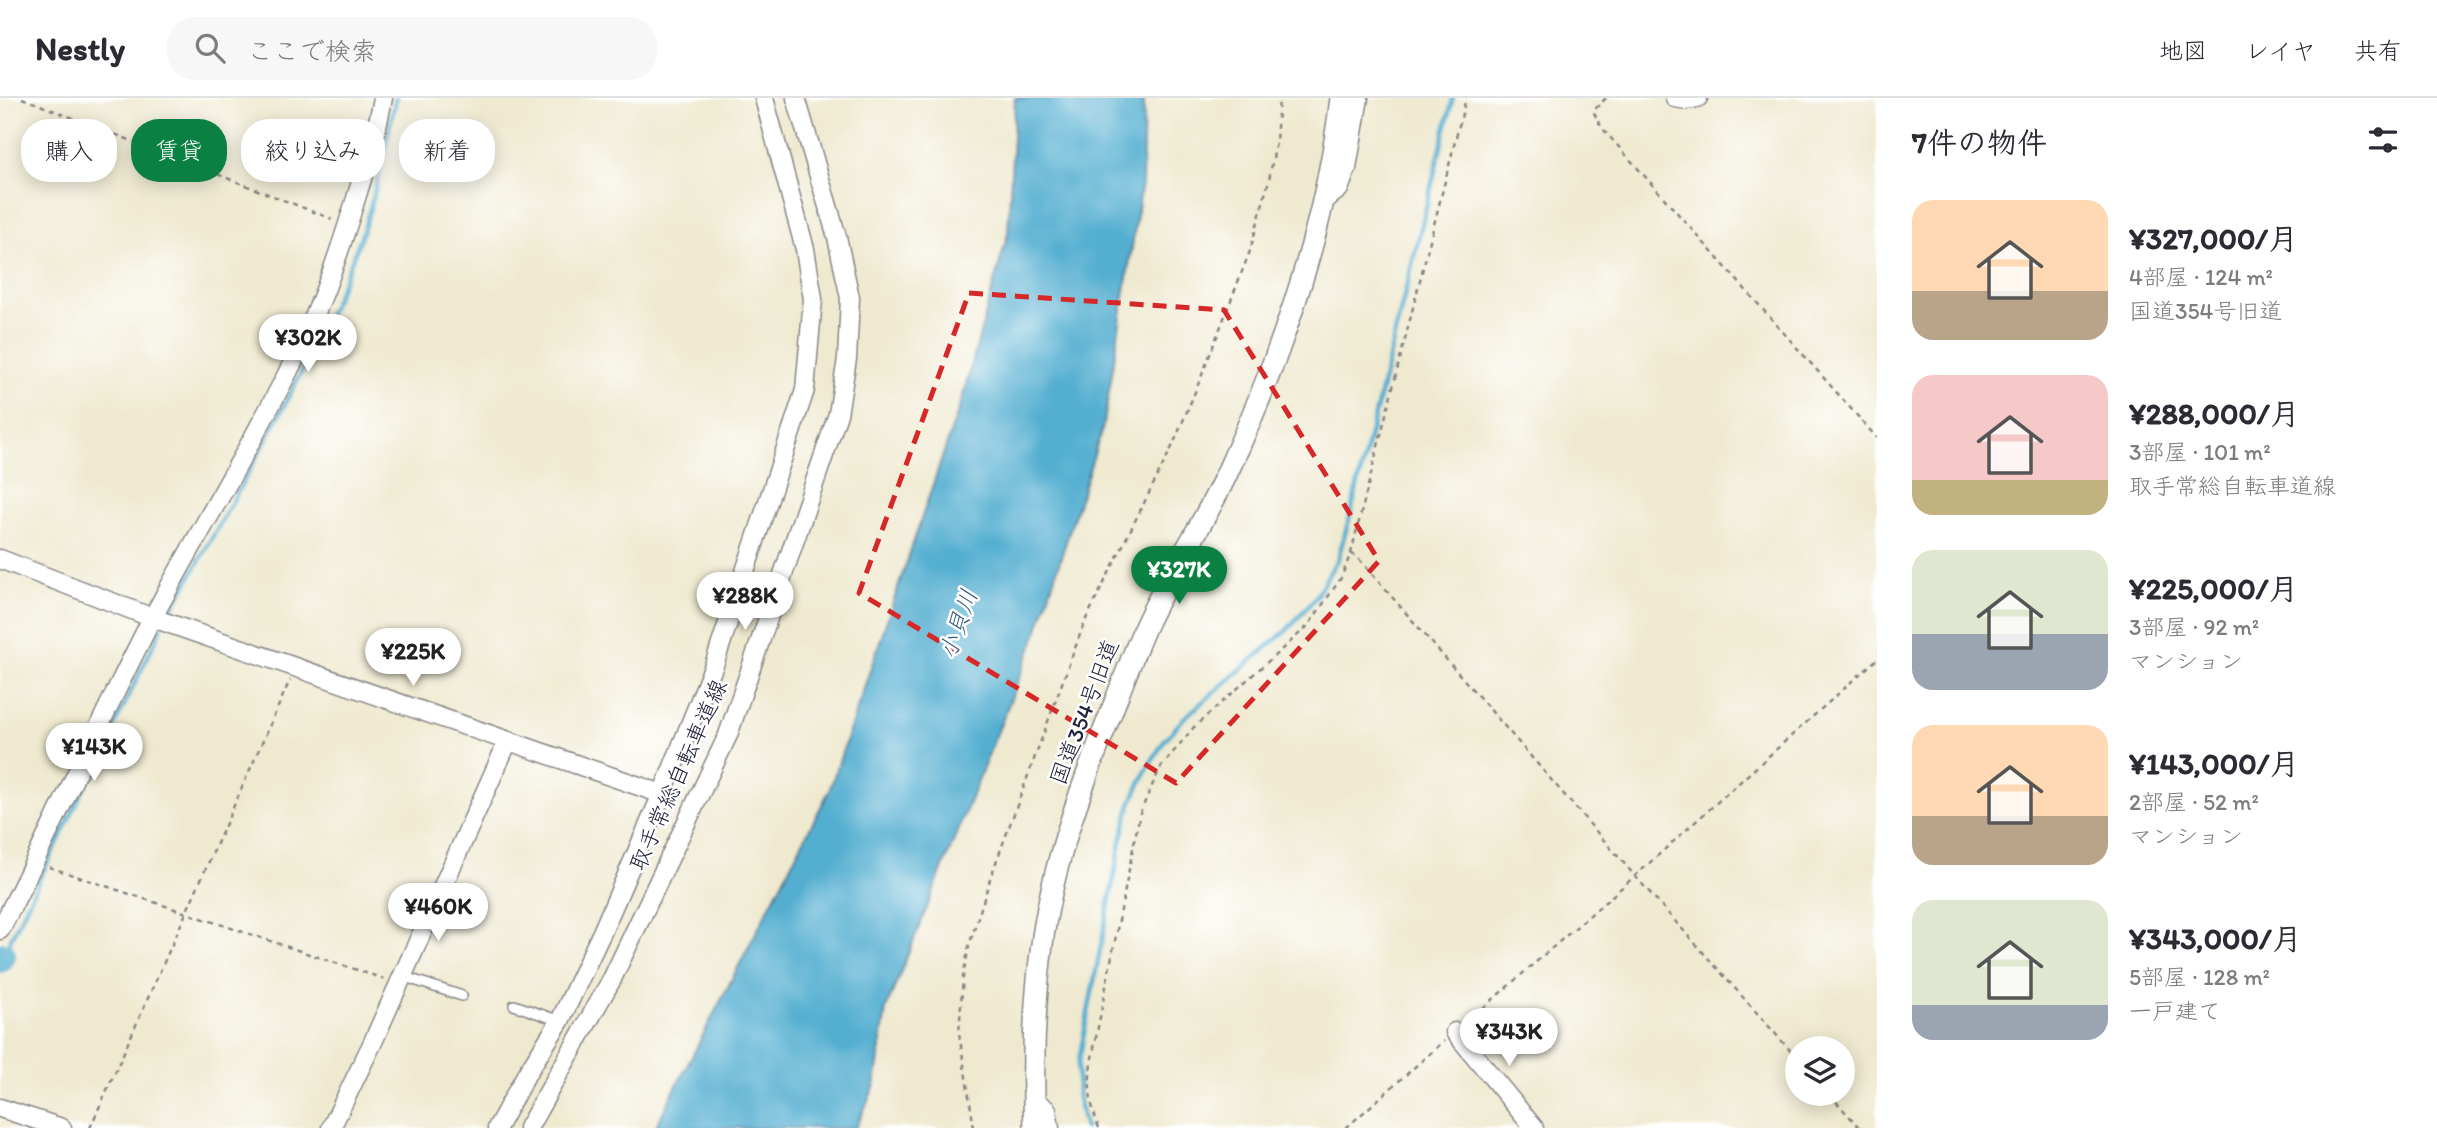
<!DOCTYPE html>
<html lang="ja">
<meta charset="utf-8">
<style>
:root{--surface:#fff;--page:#f7f7f7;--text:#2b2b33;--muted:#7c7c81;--line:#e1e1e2;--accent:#0b8043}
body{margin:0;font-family:Itim,"Klee One",sans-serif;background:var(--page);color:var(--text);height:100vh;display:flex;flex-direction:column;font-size:26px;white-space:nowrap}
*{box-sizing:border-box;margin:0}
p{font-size:23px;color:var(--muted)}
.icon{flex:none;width:38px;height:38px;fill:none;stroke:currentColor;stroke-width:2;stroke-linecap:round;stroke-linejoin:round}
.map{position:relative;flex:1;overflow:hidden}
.side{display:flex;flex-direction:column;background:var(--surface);width:560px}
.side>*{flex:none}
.guide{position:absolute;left:21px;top:21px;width:665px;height:63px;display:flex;gap:14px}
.fabs{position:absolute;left:1785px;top:938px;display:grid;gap:14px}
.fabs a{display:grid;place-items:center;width:70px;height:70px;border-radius:50%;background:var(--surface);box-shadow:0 4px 18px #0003;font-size:35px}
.price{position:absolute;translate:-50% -60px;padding:0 16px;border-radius:24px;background:#fff;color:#222;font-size:23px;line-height:46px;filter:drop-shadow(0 2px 4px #0008)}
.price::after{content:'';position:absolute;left:50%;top:42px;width:21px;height:16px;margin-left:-10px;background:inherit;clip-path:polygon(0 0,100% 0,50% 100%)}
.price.selected{background:var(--accent);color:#fff}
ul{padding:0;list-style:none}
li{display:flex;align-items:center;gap:21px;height:175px;padding:0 35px}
li span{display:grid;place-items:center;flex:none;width:196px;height:140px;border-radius:21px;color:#555}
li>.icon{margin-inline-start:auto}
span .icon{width:84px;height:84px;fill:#fffc;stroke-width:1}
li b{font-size:30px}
h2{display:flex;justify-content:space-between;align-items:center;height:84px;padding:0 35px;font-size:30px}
.pill{padding:0 24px;border-radius:28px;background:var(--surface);box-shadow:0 4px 18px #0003;font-size:24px;line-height:63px}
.pill.selected{background:var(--accent);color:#fff}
header{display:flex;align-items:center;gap:42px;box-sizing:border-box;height:98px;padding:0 35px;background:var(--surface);border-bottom:2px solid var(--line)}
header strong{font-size:33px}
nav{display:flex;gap:38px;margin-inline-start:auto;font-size:24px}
.search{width:490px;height:63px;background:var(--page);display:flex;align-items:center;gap:18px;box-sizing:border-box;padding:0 24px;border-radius:28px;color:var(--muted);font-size:26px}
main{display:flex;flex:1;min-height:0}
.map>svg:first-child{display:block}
.water{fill:#52aed0;stroke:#3a6886;stroke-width:2}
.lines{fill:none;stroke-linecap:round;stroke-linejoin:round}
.stream{stroke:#52aed0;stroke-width:4.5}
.river{stroke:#52aed0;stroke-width:26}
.service-casing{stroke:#888685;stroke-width:12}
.minor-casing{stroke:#888685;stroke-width:21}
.tertiary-casing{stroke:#888685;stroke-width:24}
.path{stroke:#888685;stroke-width:2.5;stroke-dasharray:5 5;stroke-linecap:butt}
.service{stroke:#fff;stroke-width:9}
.minor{stroke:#fff;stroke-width:18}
.tertiary{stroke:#fff;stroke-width:21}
.marked{fill:none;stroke:#d62828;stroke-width:5;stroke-dasharray:14 9;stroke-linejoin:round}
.labels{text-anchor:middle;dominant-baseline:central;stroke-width:5;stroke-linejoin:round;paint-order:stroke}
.street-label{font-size:23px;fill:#22223b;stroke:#fff}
.water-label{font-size:24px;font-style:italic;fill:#38617e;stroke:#fff}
</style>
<header>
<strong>Nestly</strong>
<div class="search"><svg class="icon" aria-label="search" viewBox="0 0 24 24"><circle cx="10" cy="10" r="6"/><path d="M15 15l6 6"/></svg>ここで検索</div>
<nav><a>地図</a><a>レイヤ</a><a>共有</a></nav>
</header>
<main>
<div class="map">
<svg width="1877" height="1030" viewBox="0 0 1877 1030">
<rect width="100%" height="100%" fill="#fff"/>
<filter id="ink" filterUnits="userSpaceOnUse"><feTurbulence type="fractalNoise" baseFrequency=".0143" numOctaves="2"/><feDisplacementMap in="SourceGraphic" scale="14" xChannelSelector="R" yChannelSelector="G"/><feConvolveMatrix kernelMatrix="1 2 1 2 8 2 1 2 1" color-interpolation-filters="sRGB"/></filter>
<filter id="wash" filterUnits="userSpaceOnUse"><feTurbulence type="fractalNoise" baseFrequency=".00686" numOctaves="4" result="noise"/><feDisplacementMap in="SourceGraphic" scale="28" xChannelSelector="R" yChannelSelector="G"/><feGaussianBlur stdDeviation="1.57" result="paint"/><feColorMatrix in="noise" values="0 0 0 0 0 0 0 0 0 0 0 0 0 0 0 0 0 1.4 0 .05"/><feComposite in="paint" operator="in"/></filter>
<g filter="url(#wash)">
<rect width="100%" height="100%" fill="#efe9cf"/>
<path class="water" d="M 1015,0 L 1144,0 L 1142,85 L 1104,325 L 1035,541 L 886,911 L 875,987 L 856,1030 L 655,1030 L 829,693 L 962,301 L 1008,135 Z"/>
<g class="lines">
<g class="stream">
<path d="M 166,522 C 235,398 308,276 359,144 C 376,98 385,48 396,0"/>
<path d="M 3,857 L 162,529"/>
<path d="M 1085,1030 L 1078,999 L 1078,967 L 1121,743 L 1131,705 L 1146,673 L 1164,643 L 1184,620 L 1287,532 L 1315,500 L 1338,460 L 1350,418 L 1453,0"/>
</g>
<path class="river" d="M 0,862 L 3,857"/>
</g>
</g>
<g filter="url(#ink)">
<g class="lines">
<g class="service-casing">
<g id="service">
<path d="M 402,878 L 462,898"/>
<path d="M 514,907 L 560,923"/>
</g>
</g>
<g class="minor-casing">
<g id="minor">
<path d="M 1675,0 L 1687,2 L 1698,0"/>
<path d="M 1325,102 L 1339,91 L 1347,70 L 1359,0"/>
<path d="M 0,461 L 153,520 L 662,696"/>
<path d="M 0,832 C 54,729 99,622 153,519 C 201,429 256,341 300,250 C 324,201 341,149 357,97 C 367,65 377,33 383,0"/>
<path d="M 1455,934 L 1534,1030"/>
<path d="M 1034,1002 L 1047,1012 L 1050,1030"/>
<path d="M 0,1010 L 62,1030"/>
<path d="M 331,1030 L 372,946 L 508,643"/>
<path d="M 497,1030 L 527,975 L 560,923 L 603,832 L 662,696 L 714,567 L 805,292 L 813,201 L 805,151 L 764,0"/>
<path d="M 528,1030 L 612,881 L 728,637 L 838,316 L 847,261 L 850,200 L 837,139 L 796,0"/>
</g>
</g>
<g class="tertiary-casing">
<path id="tertiary" d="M 1035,1030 C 1032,967 1034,902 1043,839 C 1054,762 1082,687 1111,615 C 1122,586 1133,557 1145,529 C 1169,476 1203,428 1227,375 C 1282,256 1326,130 1341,0"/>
</g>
<g class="path">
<path d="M 22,0 L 332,121"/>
<path d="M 1606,0 L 1593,13 L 1602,30 L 1877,340"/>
<path d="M 1351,455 L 1358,460 L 1635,778 L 1797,960"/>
<path d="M 49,769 L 384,881"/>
<path d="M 1468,923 L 1635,778 L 1877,561"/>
<path d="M 1829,996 L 1860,1030"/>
<path d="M 90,1030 L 290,582"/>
<path d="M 974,1030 L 959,935 L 963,879 L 969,848 L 991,778 L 1085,523 L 1173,347 L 1202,277 L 1250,153 L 1269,82 L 1276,44 L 1279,0"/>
<path d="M 1099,1030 C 1090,1006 1088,991 1091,965 L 1140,715 L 1150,692 L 1161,669 L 1194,629 L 1308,528 L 1341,480 L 1351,455 L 1466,0"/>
<path d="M 1346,1030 L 1444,943"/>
</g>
<use href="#service" class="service"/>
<use href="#minor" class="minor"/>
<use href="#tertiary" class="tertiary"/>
</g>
</g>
<path class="marked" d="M 969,195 L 1224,212 L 1379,463 L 1176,685 L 859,495 Z"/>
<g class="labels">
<g class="street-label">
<text transform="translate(1084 614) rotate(-69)">国道354号旧道</text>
<text transform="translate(678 677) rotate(-66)">取手常総自転車道線</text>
</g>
<g class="water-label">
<text transform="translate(958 526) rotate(-71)">小貝川</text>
</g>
</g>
</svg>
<div class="fabs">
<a><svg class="icon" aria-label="layers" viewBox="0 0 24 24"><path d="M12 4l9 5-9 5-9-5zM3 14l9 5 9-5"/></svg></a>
</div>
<b class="price" style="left:308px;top:276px">¥302K</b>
<b class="price selected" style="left:1179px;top:508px">¥327K</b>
<b class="price" style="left:745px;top:534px">¥288K</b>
<b class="price" style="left:413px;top:590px">¥225K</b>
<b class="price" style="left:94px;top:685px">¥143K</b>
<b class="price" style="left:438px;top:845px">¥460K</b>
<b class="price" style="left:1509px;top:970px">¥343K</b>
<div class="guide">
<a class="pill">購入</a>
<a class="pill selected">賃貸</a>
<a class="pill">絞り込み</a>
<a class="pill">新着</a>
</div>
</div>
<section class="side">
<h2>7件の物件<svg class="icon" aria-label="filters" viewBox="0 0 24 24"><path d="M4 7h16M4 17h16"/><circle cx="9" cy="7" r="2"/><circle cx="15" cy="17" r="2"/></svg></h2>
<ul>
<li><span style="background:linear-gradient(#ffd9b3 65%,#b9a48a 0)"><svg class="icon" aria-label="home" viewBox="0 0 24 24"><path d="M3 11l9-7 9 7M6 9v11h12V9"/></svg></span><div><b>¥327,000/月</b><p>4部屋 · 124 m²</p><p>国道354号旧道</p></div></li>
<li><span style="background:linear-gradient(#f6c9c9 75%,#c2b280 0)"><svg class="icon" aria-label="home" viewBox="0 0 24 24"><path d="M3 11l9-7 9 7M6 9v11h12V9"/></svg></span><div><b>¥288,000/月</b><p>3部屋 · 101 m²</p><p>取手常総自転車道線</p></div></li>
<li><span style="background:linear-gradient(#dfe7d0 60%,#9aa5b1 0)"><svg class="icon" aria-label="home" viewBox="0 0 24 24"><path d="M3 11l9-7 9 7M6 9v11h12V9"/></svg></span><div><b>¥225,000/月</b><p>3部屋 · 92 m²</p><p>マンション</p></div></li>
<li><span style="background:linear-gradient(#ffd9b3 65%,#b9a48a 0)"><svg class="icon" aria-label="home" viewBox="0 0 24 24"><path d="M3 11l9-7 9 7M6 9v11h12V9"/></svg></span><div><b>¥143,000/月</b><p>2部屋 · 52 m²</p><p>マンション</p></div></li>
<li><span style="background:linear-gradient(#dfe7d0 75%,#9aa5b1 0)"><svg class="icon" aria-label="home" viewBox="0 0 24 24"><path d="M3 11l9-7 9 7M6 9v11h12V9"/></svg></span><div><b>¥343,000/月</b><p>5部屋 · 128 m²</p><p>一戸建て</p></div></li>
</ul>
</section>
</main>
